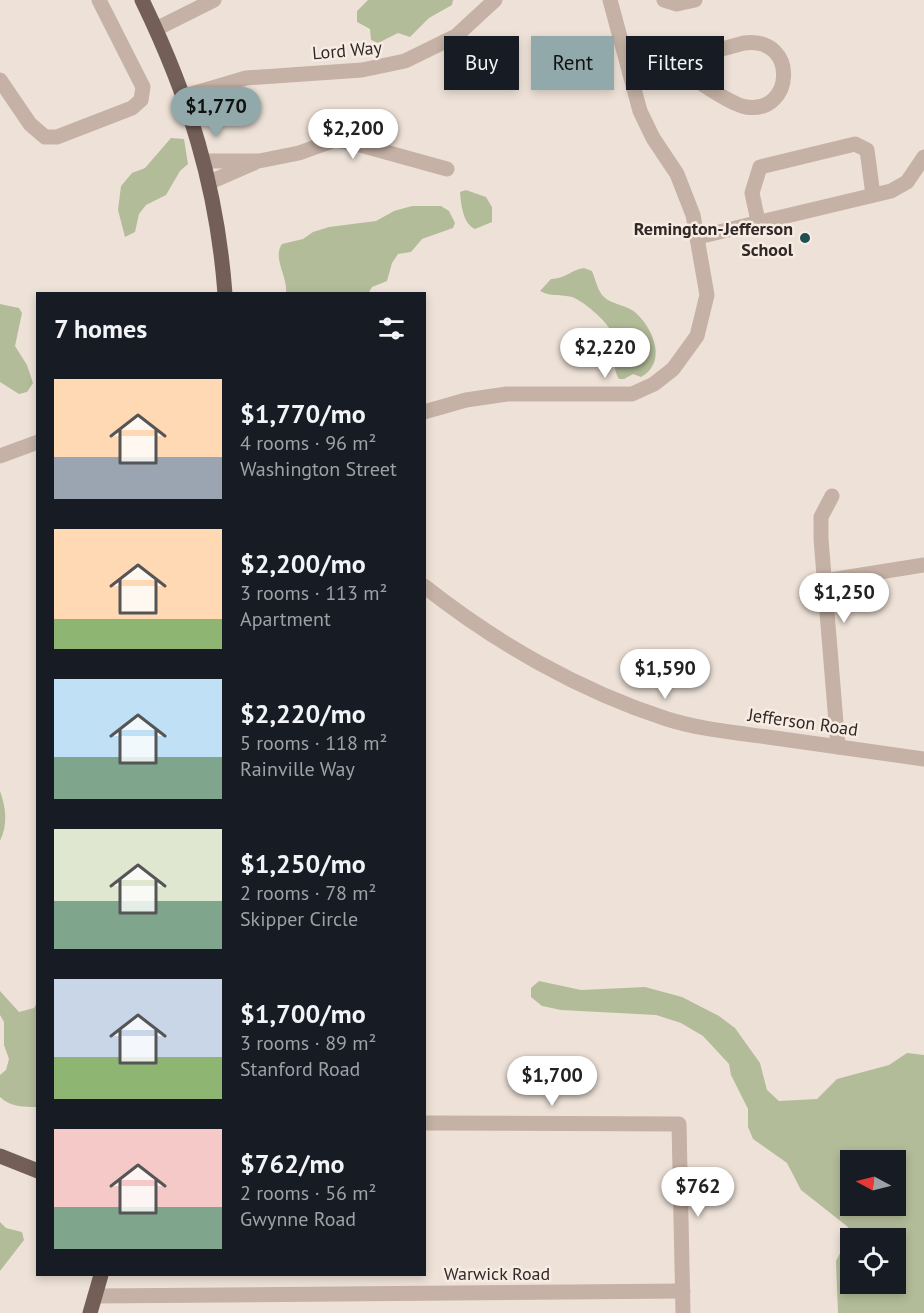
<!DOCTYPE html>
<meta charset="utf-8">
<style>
:root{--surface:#171b24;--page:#242831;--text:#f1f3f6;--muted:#9ea1a6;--accent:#92a9ab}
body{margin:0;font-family:"PT Sans",sans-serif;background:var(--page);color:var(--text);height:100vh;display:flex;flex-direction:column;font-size:22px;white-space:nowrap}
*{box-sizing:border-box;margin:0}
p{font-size:20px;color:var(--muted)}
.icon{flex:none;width:33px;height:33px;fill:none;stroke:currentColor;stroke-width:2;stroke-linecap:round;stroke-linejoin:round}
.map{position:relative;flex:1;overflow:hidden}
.panel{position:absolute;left:36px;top:292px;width:390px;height:984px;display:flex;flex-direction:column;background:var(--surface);border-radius:0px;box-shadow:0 3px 9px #0003}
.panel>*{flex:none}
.hud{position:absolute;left:444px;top:36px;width:390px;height:54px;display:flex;gap:12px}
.needle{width:39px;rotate:277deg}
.controls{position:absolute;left:840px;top:1150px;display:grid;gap:12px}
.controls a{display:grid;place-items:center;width:66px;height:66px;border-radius:0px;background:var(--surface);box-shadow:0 3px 9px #0003;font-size:30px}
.price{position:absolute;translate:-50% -51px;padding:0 14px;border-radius:21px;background:#fff;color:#222;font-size:20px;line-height:39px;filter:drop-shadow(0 2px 3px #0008)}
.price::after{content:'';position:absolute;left:50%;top:36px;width:18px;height:14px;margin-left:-9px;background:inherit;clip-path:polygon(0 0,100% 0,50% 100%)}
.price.active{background:var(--accent);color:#111}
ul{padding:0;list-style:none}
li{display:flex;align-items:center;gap:18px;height:150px;padding:0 18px}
li span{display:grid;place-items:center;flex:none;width:168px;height:120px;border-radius:0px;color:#555}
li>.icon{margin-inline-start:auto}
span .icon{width:72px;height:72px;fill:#fffc;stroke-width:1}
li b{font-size:26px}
h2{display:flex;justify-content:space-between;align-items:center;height:72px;padding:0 18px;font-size:26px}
.tag{padding:0 21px;border-radius:0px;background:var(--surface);box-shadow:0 3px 9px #0003;font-size:21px;line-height:54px}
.tag.active{background:var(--accent);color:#111}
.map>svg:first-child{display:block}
.green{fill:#b3bc99;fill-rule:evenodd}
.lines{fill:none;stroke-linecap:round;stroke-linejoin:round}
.minor{stroke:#c5b1a5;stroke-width:15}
.major{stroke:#735f58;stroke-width:15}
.poi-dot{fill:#1f4f4f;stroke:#f7ece3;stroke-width:2}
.labels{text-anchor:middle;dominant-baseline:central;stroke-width:5;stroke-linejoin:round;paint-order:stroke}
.street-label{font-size:18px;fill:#322826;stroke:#f7ece3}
.poi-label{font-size:18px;font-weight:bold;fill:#322826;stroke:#f7ece3;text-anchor:end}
</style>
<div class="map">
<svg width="924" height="1313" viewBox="0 0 924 1313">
<rect width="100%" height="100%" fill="#eee2d8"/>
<g class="green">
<path d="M 368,0 L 453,0 L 452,5 L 429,18 L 410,37 L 398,33 L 378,43 L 371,40 L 370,29 L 357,22 L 357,11 Z"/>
<path d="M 171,138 L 184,139 L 188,164 L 180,171 L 166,195 L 146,205 L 139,214 L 135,232 L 125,237 L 118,210 L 121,186 L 132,173 L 145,168 Z"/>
<path d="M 466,190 L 486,197 L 492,207 L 492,222 L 475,229 C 463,224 461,205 460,192 Z"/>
<path d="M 412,206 L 441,206 L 449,211 L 455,223 L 453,228 L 422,239 L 411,252 L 398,254 L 392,263 L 387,281 L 372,287 L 368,294 L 286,294 C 288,276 272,258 282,244 L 303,239 L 313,232 L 329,227 L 376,221 L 394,211 Z"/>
<path d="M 584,268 L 592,271 C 595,278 598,292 604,297 C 612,305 629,305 637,314 C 654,330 667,363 641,377 L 633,374 L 624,379 L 619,379 C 611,366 617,352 614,338 C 612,325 584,301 572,297 C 561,294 550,297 540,291 L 551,279 C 565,279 571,270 584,268 Z"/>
<path d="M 0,304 L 19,308 L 22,313 L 15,346 L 27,365 L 33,383 L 27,392 L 19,394 L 0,382 Z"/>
<path d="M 0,791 C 6,808 8,824 0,841 Z"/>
<path d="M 539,981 L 581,990 L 645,987 L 682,997 L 719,1016 L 735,1028 L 760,1063 L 767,1090 L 779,1101 L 817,1099 L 837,1079 L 889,1065 L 907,1053 L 924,1055 L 924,1313 L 838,1313 L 836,1261 L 848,1238 L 848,1227 L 801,1190 L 787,1163 L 753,1139 L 748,1127 L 748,1109 L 731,1075 L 729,1064 L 703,1036 L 681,1023 L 656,1015 L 561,1010 L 542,1006 L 531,997 L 531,988 ZM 850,1161 L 896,1161 L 896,1206 L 850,1206 ZM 850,1239 L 896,1239 L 896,1284 L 850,1284 Z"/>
<path d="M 0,991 L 19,1012 L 34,1008 L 37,1003 L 37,1107 C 24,1107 10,1107 0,1097 L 0,1075 L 6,1070 L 9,1059 L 4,1045 L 4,1022 L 0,1015 Z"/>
<path d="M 0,1222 L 6,1228 L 22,1232 L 24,1240 L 0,1271 Z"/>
</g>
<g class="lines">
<g class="minor">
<path d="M 664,0 L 677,4 L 695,0"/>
<path d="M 156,29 L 214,0"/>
<path d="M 630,74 L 744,43 C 799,36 794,115 746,107 C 728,104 688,74 671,63"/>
<path d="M 0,80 L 30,124 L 45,137 L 57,137 L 132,108 L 141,100 L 143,87 L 99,0"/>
<path d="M 185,96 L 246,78 L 362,70 L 405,61 L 456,36 L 495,0"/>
<path d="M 205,161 L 259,161 L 299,153 L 335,140 L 353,143 L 447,169"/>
<path d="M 210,182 L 254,163"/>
<path d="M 758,221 L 752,193 L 760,167 L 855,144 L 867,150 L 873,195"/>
<path d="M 698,237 L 891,191 L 907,182 L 924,157"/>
<path d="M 424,412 L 466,400 L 507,394 L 632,394 L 654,384 L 673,369 L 697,336 L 707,295 L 693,215 L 677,174 L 653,138 L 640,111 L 610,0"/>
<path d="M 0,456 L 38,442"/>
<path d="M 832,496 L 821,517 L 821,539 L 838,747"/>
<path d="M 824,581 L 924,565"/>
<path d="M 424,586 C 496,643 580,691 667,719 C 702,730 739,733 775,738 C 825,745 874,752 924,759"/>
<path d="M 424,1123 L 679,1124 L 683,1313"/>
<path d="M 95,1296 L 683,1291"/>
</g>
<g class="major">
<path d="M 142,0 C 189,97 217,186 225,294"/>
<path d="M 0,1156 L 38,1171"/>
<path d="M 90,1313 L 101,1275"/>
</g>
</g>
<circle class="poi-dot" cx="805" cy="238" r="6"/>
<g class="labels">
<g class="street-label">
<text transform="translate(347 50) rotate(-5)">Lord Way</text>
<text transform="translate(803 722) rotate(8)">Jefferson Road</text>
<text x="497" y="1273">Warwick Road</text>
</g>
<g class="poi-label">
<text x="793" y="228">Remington-Jefferson<tspan x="793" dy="21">School</tspan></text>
</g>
</g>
</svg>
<div class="controls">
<a><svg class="needle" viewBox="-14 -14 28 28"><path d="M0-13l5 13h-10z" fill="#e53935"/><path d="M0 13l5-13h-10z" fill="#9ea1a6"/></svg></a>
<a><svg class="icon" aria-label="locate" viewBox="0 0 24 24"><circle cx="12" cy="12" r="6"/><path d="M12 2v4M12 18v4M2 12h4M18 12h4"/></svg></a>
</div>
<b class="price active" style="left:216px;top:138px">$1,770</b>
<b class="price" style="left:353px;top:160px">$2,200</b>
<b class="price" style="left:605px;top:379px">$2,220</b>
<b class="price" style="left:844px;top:624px">$1,250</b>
<b class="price" style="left:665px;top:700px">$1,590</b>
<b class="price" style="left:552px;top:1107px">$1,700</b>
<b class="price" style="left:698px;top:1218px">$762</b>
<div class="hud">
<a class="tag">Buy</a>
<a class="tag active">Rent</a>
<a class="tag">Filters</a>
</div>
<section class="panel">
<h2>7 homes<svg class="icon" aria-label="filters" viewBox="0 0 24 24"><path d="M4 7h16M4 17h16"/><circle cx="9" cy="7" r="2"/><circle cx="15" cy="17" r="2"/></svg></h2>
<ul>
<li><span style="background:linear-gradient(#ffd9b3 65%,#9aa5b1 0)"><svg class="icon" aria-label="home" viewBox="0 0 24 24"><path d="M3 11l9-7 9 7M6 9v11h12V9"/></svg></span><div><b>$1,770/mo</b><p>4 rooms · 96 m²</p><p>Washington Street</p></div></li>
<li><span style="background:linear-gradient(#ffd9b3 75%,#8fb573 0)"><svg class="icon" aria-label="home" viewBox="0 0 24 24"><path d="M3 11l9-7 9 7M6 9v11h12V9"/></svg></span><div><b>$2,200/mo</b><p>3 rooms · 113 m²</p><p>Apartment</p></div></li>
<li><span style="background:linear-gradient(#bfe0f5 65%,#7fa58c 0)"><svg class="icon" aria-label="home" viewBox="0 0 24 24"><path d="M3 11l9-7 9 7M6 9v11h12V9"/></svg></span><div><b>$2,220/mo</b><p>5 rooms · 118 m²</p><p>Rainville Way</p></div></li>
<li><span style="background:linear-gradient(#dfe7d0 60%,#7fa58c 0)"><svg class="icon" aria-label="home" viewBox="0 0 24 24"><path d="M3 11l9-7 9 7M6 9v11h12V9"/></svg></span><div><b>$1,250/mo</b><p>2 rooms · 78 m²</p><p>Skipper Circle</p></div></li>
<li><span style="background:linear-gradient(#c9d6e8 65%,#8fb573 0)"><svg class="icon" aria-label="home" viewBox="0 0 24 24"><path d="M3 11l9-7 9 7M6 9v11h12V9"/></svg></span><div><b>$1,700/mo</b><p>3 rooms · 89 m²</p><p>Stanford Road</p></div></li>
<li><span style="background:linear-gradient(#f6c9c9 65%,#7fa58c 0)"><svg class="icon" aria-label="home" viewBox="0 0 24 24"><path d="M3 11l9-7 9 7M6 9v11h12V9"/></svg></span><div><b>$762/mo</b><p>2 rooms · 56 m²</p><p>Gwynne Road</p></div></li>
</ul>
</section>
</div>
